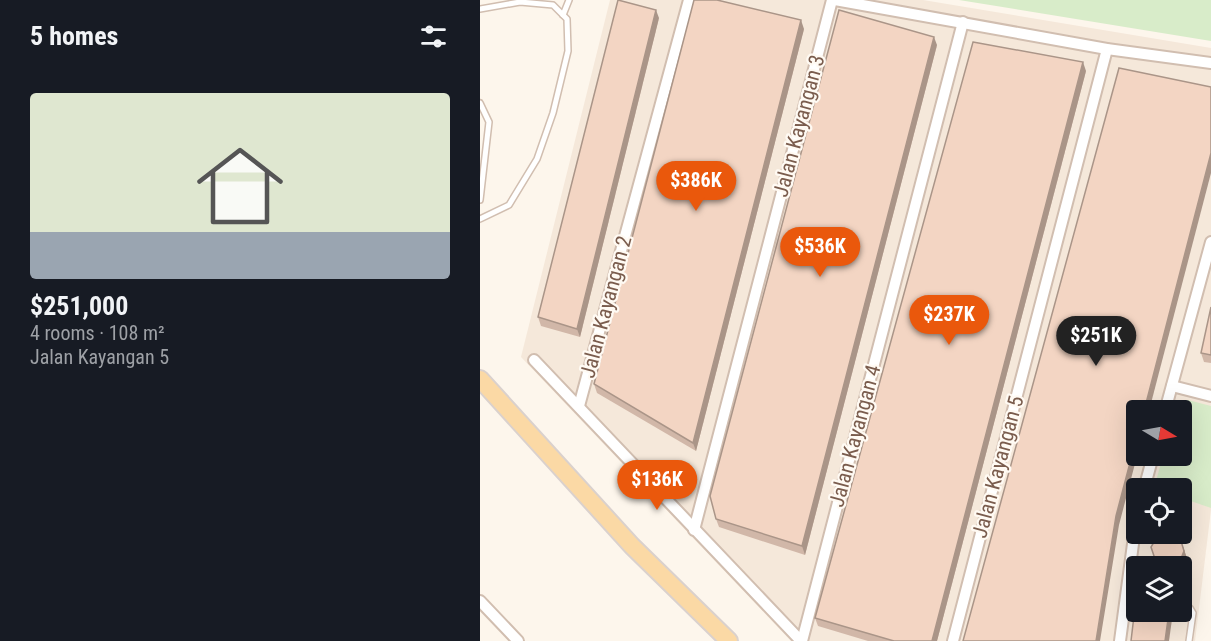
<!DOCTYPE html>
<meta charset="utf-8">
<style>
:root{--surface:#171b24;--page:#20242c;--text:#f1f3f6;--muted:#9ea1a6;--accent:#ea580c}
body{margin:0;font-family:"Roboto Condensed",sans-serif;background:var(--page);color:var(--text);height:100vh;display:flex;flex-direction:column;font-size:22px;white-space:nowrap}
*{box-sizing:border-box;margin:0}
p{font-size:20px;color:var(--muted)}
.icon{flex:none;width:33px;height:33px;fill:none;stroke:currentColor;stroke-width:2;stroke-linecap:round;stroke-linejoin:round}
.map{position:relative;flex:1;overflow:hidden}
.drawer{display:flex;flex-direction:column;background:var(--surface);width:480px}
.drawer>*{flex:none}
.needle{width:39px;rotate:100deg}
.controls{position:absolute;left:646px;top:400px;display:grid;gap:12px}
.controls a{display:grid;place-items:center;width:66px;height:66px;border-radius:6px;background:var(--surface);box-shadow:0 6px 24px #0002;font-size:30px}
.price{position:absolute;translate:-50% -51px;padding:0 14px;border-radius:21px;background:var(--accent);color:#fff;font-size:20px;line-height:39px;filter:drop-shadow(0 2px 3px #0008)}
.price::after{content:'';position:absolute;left:50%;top:36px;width:18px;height:14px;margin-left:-9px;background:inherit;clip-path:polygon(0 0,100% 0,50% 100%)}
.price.current{background:#222;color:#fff}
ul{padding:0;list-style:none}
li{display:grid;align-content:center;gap:12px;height:318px;padding:0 30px}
li span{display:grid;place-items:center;height:186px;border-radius:6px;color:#555}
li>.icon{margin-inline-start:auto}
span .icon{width:108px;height:108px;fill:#fffc;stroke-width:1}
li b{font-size:26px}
h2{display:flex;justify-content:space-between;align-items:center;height:72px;padding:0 30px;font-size:26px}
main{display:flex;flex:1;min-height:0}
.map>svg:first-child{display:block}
.residential{fill:#f5e8da;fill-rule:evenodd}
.green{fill:#d8ecc9}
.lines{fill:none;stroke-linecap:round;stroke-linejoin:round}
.service-casing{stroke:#d1beb0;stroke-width:8}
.minor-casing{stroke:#d1beb0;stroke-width:14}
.primary-casing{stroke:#dad1cd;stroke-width:20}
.service{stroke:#fff;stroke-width:5}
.minor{stroke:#fff;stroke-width:10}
.primary{stroke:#fbd9a5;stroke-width:16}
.wall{fill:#d1b7a8}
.shaded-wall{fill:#aa9588}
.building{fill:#f3d5c3;stroke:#aa9588;stroke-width:1.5}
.labels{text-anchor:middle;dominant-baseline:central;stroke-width:4.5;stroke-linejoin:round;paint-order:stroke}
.street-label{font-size:21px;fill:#7a5c4d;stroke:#fffaf3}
</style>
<main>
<section class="drawer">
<h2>5 homes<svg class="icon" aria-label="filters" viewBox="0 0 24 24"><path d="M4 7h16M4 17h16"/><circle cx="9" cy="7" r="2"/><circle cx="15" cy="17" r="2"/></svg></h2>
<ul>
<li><span style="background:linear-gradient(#dfe7d0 75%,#9aa5b1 0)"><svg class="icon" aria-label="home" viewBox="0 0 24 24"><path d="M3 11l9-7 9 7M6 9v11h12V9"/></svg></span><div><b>$251,000</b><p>4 rooms · 108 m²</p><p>Jalan Kayangan 5</p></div></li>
</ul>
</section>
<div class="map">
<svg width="731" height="641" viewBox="0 0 731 641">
<rect width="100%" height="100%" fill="#fdf6ec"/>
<path class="residential" d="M 130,0 L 443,0 L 731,48 L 731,510 L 715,641 L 311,641 L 41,357 ZM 657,411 L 702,411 L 702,456 L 657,456 ZM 657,489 L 702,489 L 702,534 L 657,534 ZM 657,567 L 702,567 L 702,612 L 657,612 Z"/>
<g class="green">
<path d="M 479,0 L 731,0 L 731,41 Z"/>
<path d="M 708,400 L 731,406 L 731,508 L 702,498 L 702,489 L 674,488 L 683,456 L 702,456 L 702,411 L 695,411 L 697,404 Z"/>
</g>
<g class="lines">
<g class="service-casing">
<g id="service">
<path d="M 0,9 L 40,2 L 73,5 L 87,19 L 88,51 L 73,113 L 57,159 L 29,205 L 0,219"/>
<path d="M 83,15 L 89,0"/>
<path d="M 0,103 L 9,122 L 0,200"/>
<path d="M 702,605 L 710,608 L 713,613 L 709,641"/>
</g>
</g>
<g class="minor-casing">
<g id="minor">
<path d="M 355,0 L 627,49 L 731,63"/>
<path d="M 54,360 L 321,641"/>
<path d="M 692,386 L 731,396"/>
<path d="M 99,406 L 209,0"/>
<path d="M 685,411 L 731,242"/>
<path d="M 664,489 L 673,456"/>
<path d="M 214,530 L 352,0"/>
<path d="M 0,601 L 38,641"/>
<path d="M 322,641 L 483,22"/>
<path d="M 473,641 L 627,49"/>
<path d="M 640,641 L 657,514"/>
</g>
</g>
<g class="primary-casing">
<path id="primary" d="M 0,379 L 152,546 L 249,641"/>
</g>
<use href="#service" class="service"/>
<use href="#minor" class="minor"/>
<use href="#primary" class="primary"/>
</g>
<g class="wall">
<path d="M 179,18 L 100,337 L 61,326 L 58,317 Z"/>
<path d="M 324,29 L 216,451 L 117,393 L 114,384 Z"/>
<path d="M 457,45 L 325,555 L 239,527 L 236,519 Z"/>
<path d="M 606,71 L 457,641 L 388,641 L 338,626 L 335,618 Z"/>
<path d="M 731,307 L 731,363 L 724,362 L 721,353 Z"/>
<path d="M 701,541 L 709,564 L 705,574 L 702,575 L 702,567 L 677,567 L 676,562 Z"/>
</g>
<g class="shaded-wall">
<path d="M 176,10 L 179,18 L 100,337 L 97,329 Z"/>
<path d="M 321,20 L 324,29 L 216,451 L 213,443 Z"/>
<path d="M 454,37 L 457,45 L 325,555 L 322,546 Z"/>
<path d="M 603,62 L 606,71 L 457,641 L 452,641 Z"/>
<path d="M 731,153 L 731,173 L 669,411 L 664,411 Z"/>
<path d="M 657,436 L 657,456 L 639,525 L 620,641 L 616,641 L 636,516 Z"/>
<path d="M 701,541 L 709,564 L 705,574 L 700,561 Z"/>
<path d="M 689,612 L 693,612 L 689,641 L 685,641 Z"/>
</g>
<g class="building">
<path d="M 138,0 L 176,10 L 97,329 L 58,317 Z"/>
<path d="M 214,0 L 237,0 L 321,20 L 213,443 L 114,384 Z"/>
<path d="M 359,10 L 454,37 L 322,546 L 236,519 L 230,496 Z"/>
<path d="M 493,42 L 603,62 L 452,641 L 414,641 L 335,618 Z"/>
<path d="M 639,68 L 731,87 L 731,153 L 664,411 L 657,411 L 657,436 L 636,516 L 616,641 L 483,641 Z"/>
<path d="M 731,307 L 731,355 L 721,353 Z"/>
<path d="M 693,534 L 701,541 L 704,551 L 700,561 L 685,567 L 676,562 L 671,547 L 677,537 Z"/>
<path d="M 656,599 L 657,612 L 689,612 L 685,641 L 651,641 Z"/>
</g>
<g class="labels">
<g class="street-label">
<text transform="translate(319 126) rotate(-75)">Jalan Kayangan 3</text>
<text transform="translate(126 307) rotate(-75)">Jalan Kayangan 2</text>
<text transform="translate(375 436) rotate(-75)">Jalan Kayangan 4</text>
<text transform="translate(518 467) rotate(-75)">Jalan Kayangan 5</text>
</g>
</g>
</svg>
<div class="controls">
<a><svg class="needle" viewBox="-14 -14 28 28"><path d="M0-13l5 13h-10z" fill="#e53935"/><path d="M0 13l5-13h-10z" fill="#9ea1a6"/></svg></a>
<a><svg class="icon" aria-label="locate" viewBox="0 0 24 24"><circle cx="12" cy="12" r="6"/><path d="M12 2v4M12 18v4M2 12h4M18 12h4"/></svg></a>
<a><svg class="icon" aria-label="layers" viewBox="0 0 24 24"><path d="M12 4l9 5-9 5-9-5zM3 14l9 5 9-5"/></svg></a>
</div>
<b class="price" style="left:216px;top:212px">$386K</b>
<b class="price" style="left:340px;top:278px">$536K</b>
<b class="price" style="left:469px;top:346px">$237K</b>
<b class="price current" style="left:616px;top:367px">$251K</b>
<b class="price" style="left:177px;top:511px">$136K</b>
</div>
</main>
